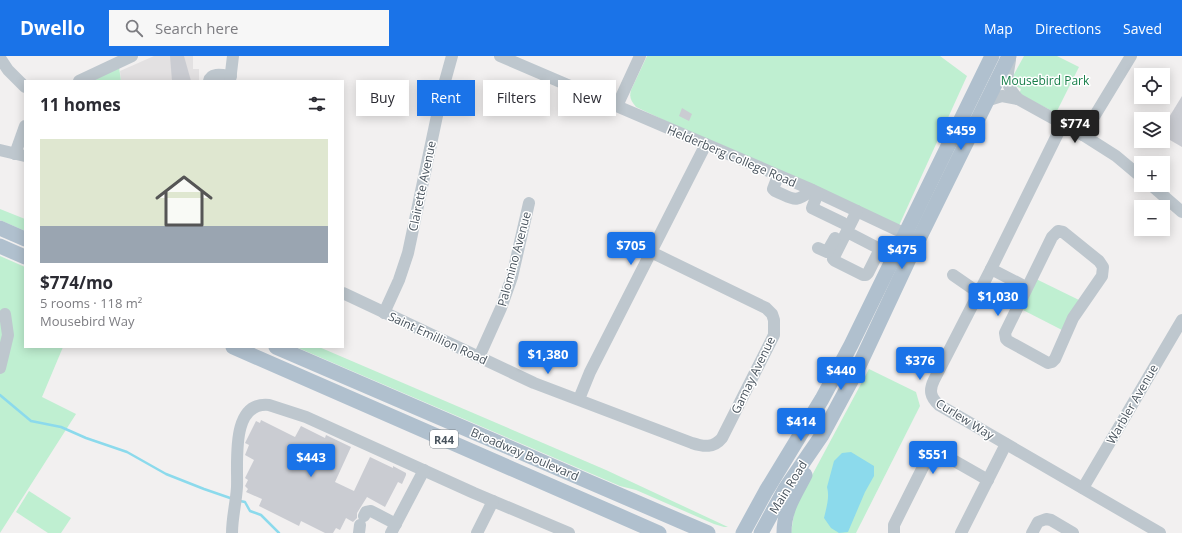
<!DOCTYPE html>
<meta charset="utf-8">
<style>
:root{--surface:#fff;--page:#f7f7f7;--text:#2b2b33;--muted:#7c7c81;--accent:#1a73e8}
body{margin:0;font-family:"Open Sans",sans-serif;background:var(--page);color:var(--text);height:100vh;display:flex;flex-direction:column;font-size:15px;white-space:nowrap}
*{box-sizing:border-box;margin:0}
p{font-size:13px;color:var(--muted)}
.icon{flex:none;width:22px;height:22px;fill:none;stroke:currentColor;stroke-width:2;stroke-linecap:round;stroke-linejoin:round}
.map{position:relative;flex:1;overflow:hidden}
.sheet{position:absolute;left:24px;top:24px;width:320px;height:268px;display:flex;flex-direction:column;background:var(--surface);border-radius:0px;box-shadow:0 2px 10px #0003}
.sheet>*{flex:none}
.hud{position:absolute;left:356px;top:24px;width:380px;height:36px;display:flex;gap:8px}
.controls{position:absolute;left:1134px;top:12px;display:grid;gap:8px}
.controls a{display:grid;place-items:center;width:36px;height:36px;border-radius:0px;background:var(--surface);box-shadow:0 2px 10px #0003;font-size:20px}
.price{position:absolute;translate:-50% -34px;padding:0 9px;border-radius:4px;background:var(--accent);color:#fff;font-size:13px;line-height:26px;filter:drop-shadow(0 1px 2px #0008)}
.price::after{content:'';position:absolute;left:50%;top:24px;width:12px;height:9px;margin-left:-6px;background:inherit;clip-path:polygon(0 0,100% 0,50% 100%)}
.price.on{background:#222;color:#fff}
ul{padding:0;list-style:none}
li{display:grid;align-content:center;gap:8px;height:212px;padding:0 16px}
li span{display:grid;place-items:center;height:124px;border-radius:0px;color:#555}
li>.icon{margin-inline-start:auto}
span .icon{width:72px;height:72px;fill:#fffc;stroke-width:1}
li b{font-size:17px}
h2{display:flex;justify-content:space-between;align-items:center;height:48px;padding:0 16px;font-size:17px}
.pill{padding:0 14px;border-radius:0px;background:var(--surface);box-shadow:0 2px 10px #0003;font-size:14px;line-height:36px}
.pill.on{background:var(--accent);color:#fff}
header{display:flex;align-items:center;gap:24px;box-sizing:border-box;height:56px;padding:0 20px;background:var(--accent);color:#fff}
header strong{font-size:19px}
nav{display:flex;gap:22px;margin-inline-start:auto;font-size:14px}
.search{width:280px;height:36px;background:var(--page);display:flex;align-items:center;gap:10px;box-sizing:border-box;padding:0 14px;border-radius:0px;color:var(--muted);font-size:15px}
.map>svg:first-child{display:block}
.education{fill:#e3e1e2}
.green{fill:#bfefd1}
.water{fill:#8cdaec}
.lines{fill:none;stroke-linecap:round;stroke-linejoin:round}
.stream{stroke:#8cdaec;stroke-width:2.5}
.building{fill:#caccd2}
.minor{stroke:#bec7ce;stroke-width:12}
.major{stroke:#b0c0ce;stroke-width:15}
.labels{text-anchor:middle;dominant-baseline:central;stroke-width:3;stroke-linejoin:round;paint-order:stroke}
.shield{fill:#fff;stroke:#7f878e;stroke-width:1}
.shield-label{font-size:11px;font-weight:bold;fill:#48535d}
.park-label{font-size:12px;fill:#187f4a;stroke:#fff}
.street-label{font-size:12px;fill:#48535d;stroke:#fff}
</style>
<header>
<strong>Dwello</strong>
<div class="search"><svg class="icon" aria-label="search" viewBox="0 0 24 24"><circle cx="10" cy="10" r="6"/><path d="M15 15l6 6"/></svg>Search here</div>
<nav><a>Map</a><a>Directions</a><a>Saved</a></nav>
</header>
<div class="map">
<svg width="1182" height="477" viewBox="0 0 1182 477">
<rect width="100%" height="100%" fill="#f2f0f0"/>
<path class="education" d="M 154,0 L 193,0 L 193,13 L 199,13 L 199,25 L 121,25 L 120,15 Z"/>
<g class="green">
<path d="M 647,0 L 940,0 L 967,20 L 897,174 L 636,51 C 631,45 629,42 631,34 Z"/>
<path d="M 1024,0 L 1057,0 L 1079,11 L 1056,57 L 1019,38 L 1021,33 L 1016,30 L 1013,20 Z"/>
<path d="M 119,11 L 121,25 L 90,25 Z"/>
<path d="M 0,153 L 25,163 L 25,175 L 0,164 Z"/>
<path d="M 0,200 L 25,211 L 25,291 L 63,291 L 42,341 L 76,358 L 0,477 Z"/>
<path d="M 1034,222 L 1079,244 L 1062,274 L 1019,252 Z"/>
<path d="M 296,291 L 319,291 L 606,414 L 728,471 L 724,471 L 714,468 L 636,434 L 620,430 Z"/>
<path d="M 869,313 L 916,336 L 920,350 L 856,477 L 791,477 L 795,451 Z"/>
<path d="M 29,435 L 71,462 L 61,477 L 48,477 L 16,456 Z"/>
</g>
<path class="water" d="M 851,396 L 874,410 L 874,420 L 865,436 L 848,476 L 839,477 L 831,472 L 824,462 C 826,453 830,441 827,431 L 834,405 L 842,397 Z"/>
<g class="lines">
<g class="stream">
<path d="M 0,339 L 31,365 L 61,371 L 86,382 L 127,396 L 166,418 L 204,433 L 233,443"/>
<path d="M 240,445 L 245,446 L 250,455 L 261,459 L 279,477"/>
</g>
</g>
<g class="building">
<path d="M 170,0 L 184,0 L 191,25 L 172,25 Z"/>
<path d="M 1182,40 L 1182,91 L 1163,80 L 1163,71 Z"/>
<path d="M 682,52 L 692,58 L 689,65 L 679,60 Z"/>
<path d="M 261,364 L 295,381 L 301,370 L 325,382 L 326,379 L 351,391 L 335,426 L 354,435 L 370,401 L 393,412 L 393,410 L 406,417 L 406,419 L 402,428 L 398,426 L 385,451 L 367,441 L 357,457 L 357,462 L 353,466 L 346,462 L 340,474 L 336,472 L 333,477 L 325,477 L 301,465 L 299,470 L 259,450 L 262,443 L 246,436 L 248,433 L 245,430 L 248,424 L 245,422 L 254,404 L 245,399 L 249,389 L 245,387 L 256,365 L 260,367 Z"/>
</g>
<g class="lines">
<g class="minor">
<path d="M 500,0 L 808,132 L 912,181"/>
<path d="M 0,2 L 8,14 L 25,31"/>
<path d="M 1010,4 C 1007,24 1004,27 1018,43"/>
<path d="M 79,25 L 132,0"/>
<path d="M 209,25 C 211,16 223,19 231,20"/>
<path d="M 230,25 L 233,0"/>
<path d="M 989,44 L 1002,40 L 1018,43 L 1083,79 L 1116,100 L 1141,121"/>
<path d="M 617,50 L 640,0"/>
<path d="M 1063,67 L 991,213 L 934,324 C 929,334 930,341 939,349 L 1160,477"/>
<path d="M 1083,79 L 1131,0"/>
<path d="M 0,94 L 25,100"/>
<path d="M 15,98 L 25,70"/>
<path d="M 778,120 L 773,133 L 775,135 C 794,143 794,148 812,134"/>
<path d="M 1151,129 L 1182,156"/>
<path d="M 818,137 L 812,152 L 843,167"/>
<path d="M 1058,175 L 1063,176 L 1099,205 L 1103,211 L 1102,220 L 1073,262 L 1055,303 L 1052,306 L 1048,307 L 1008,285 L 1006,283 L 1005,277 L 1052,181 Z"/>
<path d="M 847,176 L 878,192 L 878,197 L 868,217 L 866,219 L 863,219 L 835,205 L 833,203 C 841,187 849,171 857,155"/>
<path d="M 818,192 L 827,196 L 835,182"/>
<path d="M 991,213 L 1026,231"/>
<path d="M 953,219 L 979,237"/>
<path d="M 343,237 L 534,327 L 692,387 C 704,391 714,392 722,382 L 774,279 L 774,264 L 772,258 L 766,252 L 651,196"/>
<path d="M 384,257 L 399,224 L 408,197 L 442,36 L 452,0"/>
<path d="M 479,301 L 501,252 L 512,221 L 529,147"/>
<path d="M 0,312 L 8,279 L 5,258"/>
<path d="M 579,343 L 590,316 L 706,88"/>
<path d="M 1083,432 L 1182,264"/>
<path d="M 364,460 L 366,456 L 371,455 L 396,468"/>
<path d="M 232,477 C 232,462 236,447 237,431 C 238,407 230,345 269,349 L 306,361 L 474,437 L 569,477"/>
<path d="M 359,477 L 360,469"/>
<path d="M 391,477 L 424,414"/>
<path d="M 477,477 L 493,445"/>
<path d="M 894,477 L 894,469 L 927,403 C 931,397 937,396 944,399 L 988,424"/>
<path d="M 961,477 L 1006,388"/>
<path d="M 1032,477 L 1038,466 L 1046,463 L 1051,464 L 1073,477"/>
</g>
<g class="major">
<path d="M 0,172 L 25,183"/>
<path d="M 0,190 L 25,201"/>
<path d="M 233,291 L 659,477"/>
<path d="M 276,291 L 708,477"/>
<path d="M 743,477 L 766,435 L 822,343 L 851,289 L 992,0"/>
<path d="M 761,477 L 785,433 L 822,379 L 857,314 L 908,205 L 1009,0"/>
<path d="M 784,477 C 784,453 795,439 805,419"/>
</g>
</g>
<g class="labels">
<rect class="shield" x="430" y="374" width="28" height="18" rx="3"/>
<g class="shield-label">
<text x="444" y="383">R44</text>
</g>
<g class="park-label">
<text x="1045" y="24">Mousebird Park</text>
</g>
<g class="street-label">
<text transform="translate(732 100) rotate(23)">Helderberg College Road</text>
<text transform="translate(422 130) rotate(-78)">Clairette Avenue</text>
<text transform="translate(514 203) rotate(-75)">Palomino Avenue</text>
<text transform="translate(438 282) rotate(25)">Saint Emillion Road</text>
<text transform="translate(753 319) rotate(-64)">Gamay Avenue</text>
<text transform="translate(1132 348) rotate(-60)">Warbler Avenue</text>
<text transform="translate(965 363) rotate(32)">Curlew Way</text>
<text transform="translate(525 398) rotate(23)">Broadway Boulevard</text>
<text transform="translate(788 431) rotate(-58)">Main Road</text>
</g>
</g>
</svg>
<div class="controls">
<a><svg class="icon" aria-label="locate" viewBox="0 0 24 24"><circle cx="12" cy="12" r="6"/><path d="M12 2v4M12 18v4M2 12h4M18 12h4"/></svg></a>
<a><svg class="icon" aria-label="layers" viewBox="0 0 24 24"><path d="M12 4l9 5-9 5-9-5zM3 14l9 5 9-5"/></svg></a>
<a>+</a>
<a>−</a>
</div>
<b class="price on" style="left:1075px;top:88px">$774</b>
<b class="price" style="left:961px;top:95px">$459</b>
<b class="price" style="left:631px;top:210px">$705</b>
<b class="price" style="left:902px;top:214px">$475</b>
<b class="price" style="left:998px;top:261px">$1,030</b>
<b class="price" style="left:548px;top:319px">$1,380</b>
<b class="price" style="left:920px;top:325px">$376</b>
<b class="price" style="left:841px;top:335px">$440</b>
<b class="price" style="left:801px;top:386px">$414</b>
<b class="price" style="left:933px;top:419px">$551</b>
<b class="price" style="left:311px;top:422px">$443</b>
<div class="hud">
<a class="pill">Buy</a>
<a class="pill on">Rent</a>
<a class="pill">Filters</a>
<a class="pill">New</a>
</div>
<section class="sheet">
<h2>11 homes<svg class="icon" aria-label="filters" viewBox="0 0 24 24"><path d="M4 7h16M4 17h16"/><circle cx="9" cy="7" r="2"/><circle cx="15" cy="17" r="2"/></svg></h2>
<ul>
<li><span style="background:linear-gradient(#dfe7d0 70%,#9aa5b1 0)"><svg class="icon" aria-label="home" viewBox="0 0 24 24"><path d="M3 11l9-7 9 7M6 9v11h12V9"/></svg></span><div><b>$774/mo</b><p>5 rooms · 118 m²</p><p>Mousebird Way</p></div></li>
</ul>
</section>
</div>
